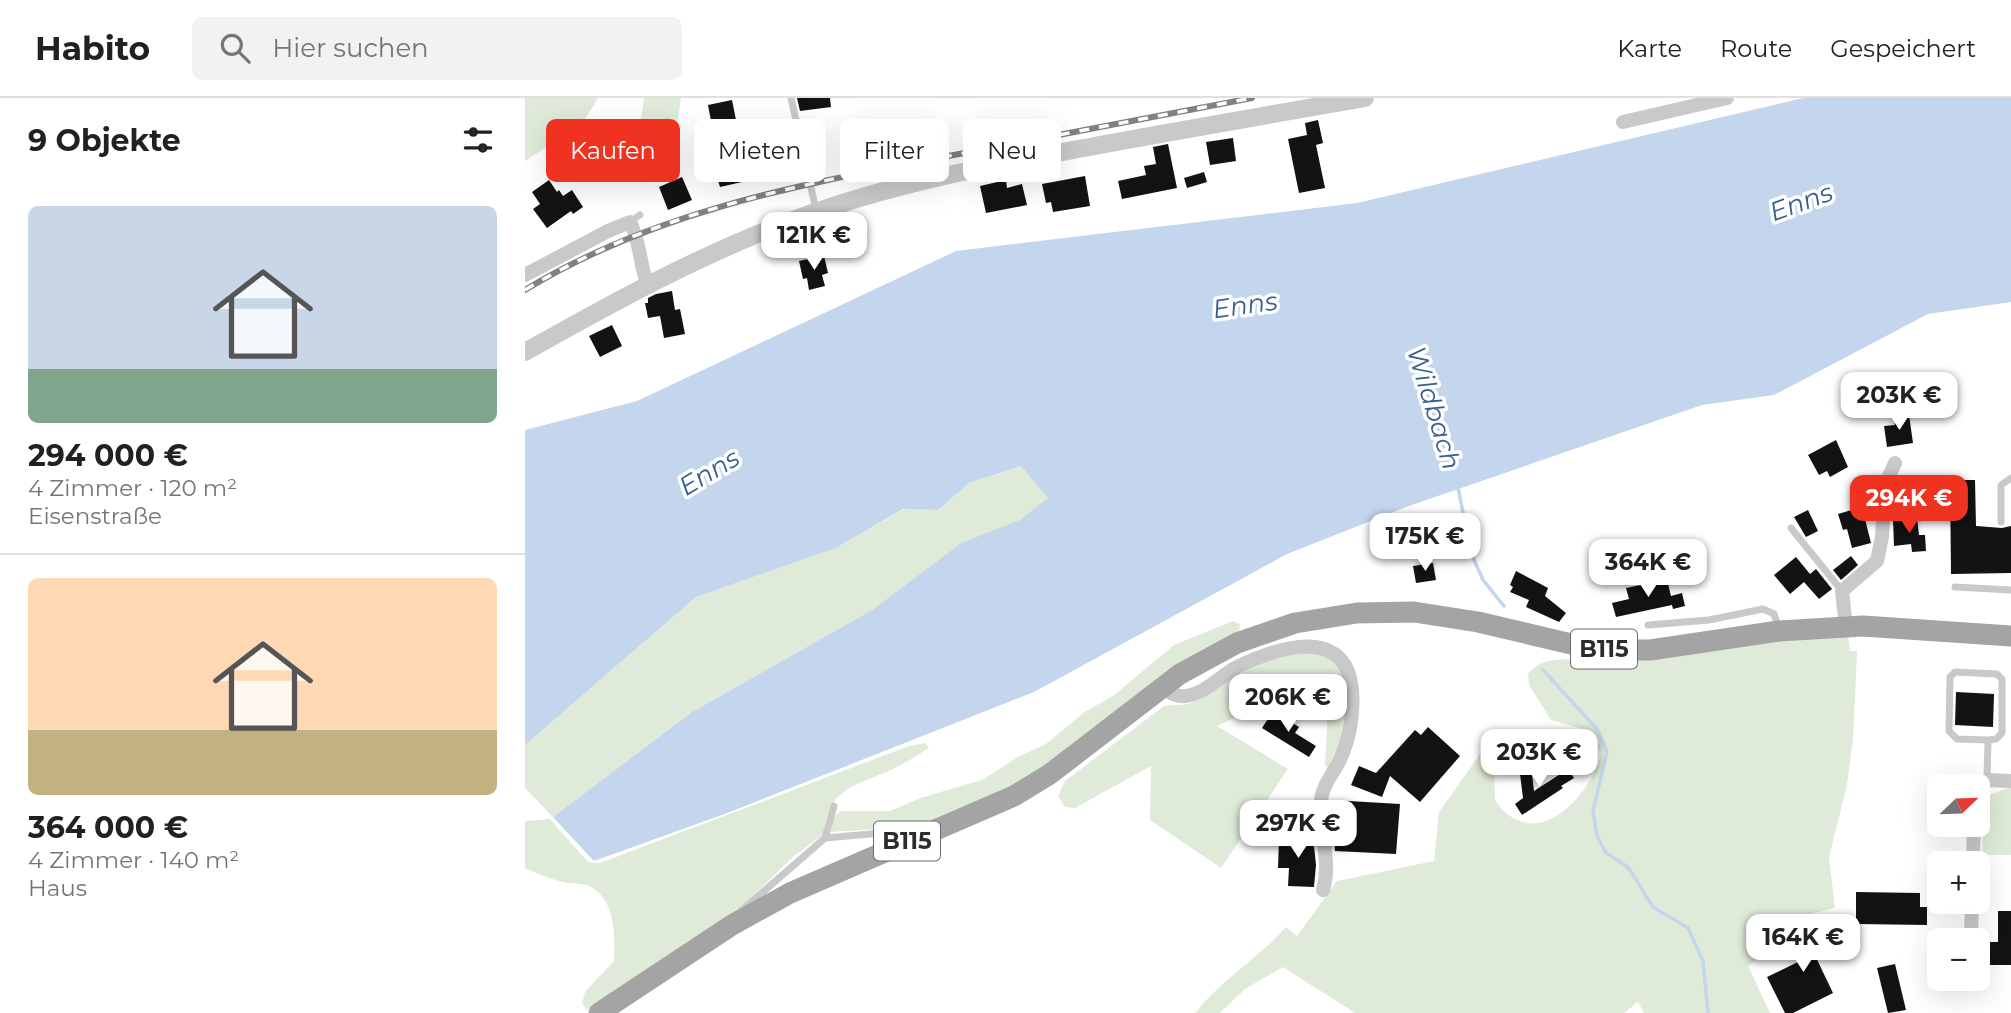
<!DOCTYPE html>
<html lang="de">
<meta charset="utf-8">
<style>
:root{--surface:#fff;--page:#f2f2f2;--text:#202124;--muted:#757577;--line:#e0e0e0;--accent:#f03321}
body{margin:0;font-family:Montserrat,sans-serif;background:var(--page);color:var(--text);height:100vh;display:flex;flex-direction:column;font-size:26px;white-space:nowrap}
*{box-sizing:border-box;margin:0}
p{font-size:23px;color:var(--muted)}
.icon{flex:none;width:38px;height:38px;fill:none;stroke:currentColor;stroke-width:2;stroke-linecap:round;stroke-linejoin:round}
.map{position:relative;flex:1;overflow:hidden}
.sheet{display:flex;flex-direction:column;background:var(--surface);width:525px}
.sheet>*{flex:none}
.banner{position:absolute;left:21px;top:21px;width:665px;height:63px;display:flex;gap:14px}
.needle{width:46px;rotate:67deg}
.buttons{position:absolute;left:1402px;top:676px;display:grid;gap:14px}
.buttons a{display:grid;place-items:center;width:63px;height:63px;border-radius:10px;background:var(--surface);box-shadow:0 7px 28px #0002;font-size:35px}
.price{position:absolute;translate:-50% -60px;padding:0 16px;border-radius:14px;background:#fff;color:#222;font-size:23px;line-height:46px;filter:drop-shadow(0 2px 4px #0008)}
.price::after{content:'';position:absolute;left:50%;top:42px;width:21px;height:16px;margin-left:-10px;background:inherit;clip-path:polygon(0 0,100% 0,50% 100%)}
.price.selected{background:var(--accent);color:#fff}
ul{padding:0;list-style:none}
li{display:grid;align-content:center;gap:14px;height:371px;padding:0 28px}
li+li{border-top:2px solid var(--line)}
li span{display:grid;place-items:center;height:217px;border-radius:10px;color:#555}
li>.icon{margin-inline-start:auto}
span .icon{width:126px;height:126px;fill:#fffc;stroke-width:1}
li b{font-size:30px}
h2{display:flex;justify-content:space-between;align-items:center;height:84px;padding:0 28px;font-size:30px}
.tag{padding:0 24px;border-radius:10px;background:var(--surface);box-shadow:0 7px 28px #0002;font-size:24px;line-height:63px}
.tag.selected{background:var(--accent);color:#fff}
header{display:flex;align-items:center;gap:42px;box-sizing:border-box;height:98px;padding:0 35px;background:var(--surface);border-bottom:2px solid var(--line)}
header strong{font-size:33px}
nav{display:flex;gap:38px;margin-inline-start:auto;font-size:24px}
.search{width:490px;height:63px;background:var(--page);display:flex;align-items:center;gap:18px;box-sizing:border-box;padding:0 24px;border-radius:10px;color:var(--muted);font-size:26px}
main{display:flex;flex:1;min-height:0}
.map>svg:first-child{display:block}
.green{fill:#dfebd8}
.water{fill:#c3d6ed}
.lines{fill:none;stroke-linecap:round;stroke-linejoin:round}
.stream{stroke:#c3d6ed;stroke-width:3.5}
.building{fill:#131313}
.service{stroke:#c9c9c9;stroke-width:7}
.minor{stroke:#c9c9c9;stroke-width:14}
.tertiary{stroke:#c9c9c9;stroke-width:18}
.primary{stroke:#a4a4a4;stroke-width:21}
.rail-casing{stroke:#818181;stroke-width:6}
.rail{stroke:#fff;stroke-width:3.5;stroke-dasharray:10;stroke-linecap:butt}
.labels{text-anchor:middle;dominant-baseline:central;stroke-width:7;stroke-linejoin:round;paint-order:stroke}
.shield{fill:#fff;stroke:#6b6b6b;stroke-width:2}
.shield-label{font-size:23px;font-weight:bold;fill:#2c2c2c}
.water-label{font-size:26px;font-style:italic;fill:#366093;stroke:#fff}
</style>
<header>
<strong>Habito</strong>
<div class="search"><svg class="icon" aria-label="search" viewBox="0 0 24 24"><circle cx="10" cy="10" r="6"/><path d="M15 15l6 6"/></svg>Hier suchen</div>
<nav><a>Karte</a><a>Route</a><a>Gespeichert</a></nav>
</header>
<main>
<section class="sheet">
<h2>9 Objekte<svg class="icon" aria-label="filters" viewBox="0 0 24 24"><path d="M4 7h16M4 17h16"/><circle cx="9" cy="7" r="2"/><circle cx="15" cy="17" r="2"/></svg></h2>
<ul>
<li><span style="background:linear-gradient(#c9d6e8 75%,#7fa58c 0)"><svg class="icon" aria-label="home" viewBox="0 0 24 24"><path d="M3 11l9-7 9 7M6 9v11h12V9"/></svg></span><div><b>294 000 €</b><p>4 Zimmer · 120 m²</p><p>Eisenstraße</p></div></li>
<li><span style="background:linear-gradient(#ffd9b3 70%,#c2b280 0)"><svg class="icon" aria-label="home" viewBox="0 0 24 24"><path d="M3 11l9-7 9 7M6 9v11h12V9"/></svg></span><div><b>364 000 €</b><p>4 Zimmer · 140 m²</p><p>Haus</p></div></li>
</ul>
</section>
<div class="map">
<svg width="1486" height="915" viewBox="0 0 1486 915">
<rect width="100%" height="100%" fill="#fff"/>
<g class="green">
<path d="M 0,0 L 73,0 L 58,25 L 0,63 Z"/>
<path d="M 119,0 L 156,0 L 153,23 L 116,21 Z"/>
<path d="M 497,368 L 524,400 L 496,422 L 436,445 L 347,512 L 167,614 L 28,719 L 0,690 L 0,647 L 171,499 L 311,450 L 379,411 L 413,412 L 444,385 Z"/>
<path d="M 708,523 L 715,526 L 714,533 L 533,662 L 482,692 L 407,724 L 382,729 L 306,734 L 307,720 L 316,713 L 365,713 L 395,700 L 457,682 L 493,659 L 521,646 L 561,613 L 588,598 L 649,547 Z"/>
<path d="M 1323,536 L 1325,553 L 1332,553 L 1328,641 L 1322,687 L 1304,759 L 1310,810 L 1263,821 L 1264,845 L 1223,868 L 1245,915 L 1119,915 L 1113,904 L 1099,915 L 830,915 L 758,869 L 720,891 L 695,915 L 670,915 C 696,882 733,861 761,829 L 772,838 L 812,783 L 909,763 L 914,714 L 963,645 L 969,669 L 970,702 C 974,707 979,715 985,718 C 1024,746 1069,689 1076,655 L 1062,632 L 1026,622 L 1004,587 L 1003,576 C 1018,557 1040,562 1063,562 L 1069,557 Z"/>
<path d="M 802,553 L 820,575 L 821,644 L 803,670 L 800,667 L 804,597 L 797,588 L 785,584 L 692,628 L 763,671 L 696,770 L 625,722 L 626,668 L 550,710 L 540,709 L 533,698 L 540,683 L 639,608 L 664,606 L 700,582 L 762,555 Z"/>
<path d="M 400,645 L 404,650 C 393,657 382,664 370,670 C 333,688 303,688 299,736 L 269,758 L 203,822 L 62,912 L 57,905 L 60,894 L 89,863 C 90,838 91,801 64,788 C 58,785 49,786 42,785 C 28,782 13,776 0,770 L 0,723 L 25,721 L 63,764 L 75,765 L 384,648 Z"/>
<path d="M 1486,689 L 1486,757 L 1457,757 L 1458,699 Z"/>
</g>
<path class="water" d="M 1278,0 L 1486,0 L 1486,204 L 1403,216 L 1249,297 L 1177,307 L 881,409 L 762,456 L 509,594 L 205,714 L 69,763 L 28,719 L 167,614 L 347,512 L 436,445 L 495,422 L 523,400 L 496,368 L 444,385 L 413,412 L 378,411 L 311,450 L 171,499 L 0,647 L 0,332 L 112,303 L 431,153 L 832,105 Z"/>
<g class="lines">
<g class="stream">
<path d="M 933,389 L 946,455 L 958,482 L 979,508"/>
<path d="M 1018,572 L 1072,631 L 1082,654 L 1068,713 L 1072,738 L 1081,755 L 1103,769 L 1128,809 L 1163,830 L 1178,863 L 1183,915"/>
</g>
</g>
<g class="building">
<path d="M 272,0 L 305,0 L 306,9 L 275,13 Z"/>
<path d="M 207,2 L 211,22 L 187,28 L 183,7 Z"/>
<path d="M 793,22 L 798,45 L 791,47 L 800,90 L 774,95 L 763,41 L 782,37 L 780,25 Z"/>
<path d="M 95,31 L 116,62 L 95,75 L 77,43 Z"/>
<path d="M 229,37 L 239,79 L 195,89 L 182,48 Z"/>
<path d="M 708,40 L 711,63 L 685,67 L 681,44 Z"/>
<path d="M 643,46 L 652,90 L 597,101 L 593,83 L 621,77 L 619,68 L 631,66 L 628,49 Z"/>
<path d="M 679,74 L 682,84 L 662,90 L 659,80 Z"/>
<path d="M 560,78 L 565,108 L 528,114 L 526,104 L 521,105 L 517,86 Z"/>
<path d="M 157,79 L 167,102 L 143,112 L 134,89 Z"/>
<path d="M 24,82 L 32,94 L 34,92 L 38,98 L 47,92 L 58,109 L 48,116 L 46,113 L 22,130 L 8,111 L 15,106 L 7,94 Z"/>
<path d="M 481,82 L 482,90 L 497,86 L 502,107 L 461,115 L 455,88 Z"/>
<path d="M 299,158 L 303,175 L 297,177 L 300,188 L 284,192 L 282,180 L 278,181 L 274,163 Z"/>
<path d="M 147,193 L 150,212 L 155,211 L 160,236 L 139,240 L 135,218 L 123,220 L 120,205 L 123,205 L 123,200 L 131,196 Z"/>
<path d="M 87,227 L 97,248 L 75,259 L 64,238 Z"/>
<path d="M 1384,317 L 1388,345 L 1362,349 L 1359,328 L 1370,327 L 1369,319 Z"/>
<path d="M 1311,342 L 1323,369 L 1305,379 L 1302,373 L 1294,377 L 1283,357 Z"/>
<path d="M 1425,382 L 1450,382 L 1451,428 L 1477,430 L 1486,428 L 1486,475 L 1426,476 Z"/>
<path d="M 1337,409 L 1346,445 L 1327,450 L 1322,431 L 1318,432 L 1313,416 Z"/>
<path d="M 1283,412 L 1293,433 L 1281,439 L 1269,419 Z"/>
<path d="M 1392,420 L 1394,437 L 1400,437 L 1401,453 L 1387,454 L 1386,446 L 1369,448 L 1368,422 Z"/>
<path d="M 1326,458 L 1333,467 L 1316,482 L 1308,472 Z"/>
<path d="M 1271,459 L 1285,476 L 1291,471 L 1307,491 L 1294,501 L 1279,484 L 1265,496 L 1249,477 Z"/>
<path d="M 908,465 L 911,482 L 891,485 L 888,468 Z"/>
<path d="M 991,473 L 1023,490 L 1020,498 L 1041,515 L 1034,524 L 1001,509 L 1004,502 L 985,494 L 988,489 L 985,487 Z"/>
<path d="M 1142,482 L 1146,498 L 1157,495 L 1160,508 L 1148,511 L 1147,507 L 1091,519 L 1087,505 L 1104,501 L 1101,490 Z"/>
<path d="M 1431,594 L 1469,596 L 1468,629 L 1430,627 Z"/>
<path d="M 748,613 L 774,629 L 770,635 L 791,648 L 784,659 L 737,630 Z"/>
<path d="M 903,629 L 935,658 L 895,704 L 865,678 L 857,699 L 826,687 L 834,668 L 851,675 L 890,632 L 896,637 Z"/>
<path d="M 1006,667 L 1009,693 L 1043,671 L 1049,680 L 1036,688 L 1038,690 L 997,717 L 990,706 L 998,700 L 994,668 Z"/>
<path d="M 807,702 L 875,706 L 871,756 L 810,753 Z"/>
<path d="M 765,738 L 788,739 L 791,767 L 789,789 L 763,788 L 764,770 L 753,770 L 754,740 L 765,740 Z"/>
<path d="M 1331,794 L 1395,795 L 1395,809 L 1402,809 L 1402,827 L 1331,826 Z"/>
<path d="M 1473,813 L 1486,813 L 1486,867 L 1459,867 L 1459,844 L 1473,844 Z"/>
<path d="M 1296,825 L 1297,831 L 1307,829 L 1309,840 L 1298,842 L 1299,847 L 1286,849 L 1308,895 L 1268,915 L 1260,915 L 1242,879 L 1279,861 L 1273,829 Z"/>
<path d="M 1370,866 L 1381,912 L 1363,915 L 1352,870 Z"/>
</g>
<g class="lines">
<g class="service">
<path d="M 266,0 L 291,112"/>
<path d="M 105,124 L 115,117"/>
<path d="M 1476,424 L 1476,387 L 1486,380"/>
<path d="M 1266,430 L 1317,493"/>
<path d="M 1430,489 L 1486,492"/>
<path d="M 1123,527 L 1184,522 L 1238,511 L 1249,516 L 1253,529"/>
<path d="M 1462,681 L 1463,642 L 1471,641 L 1477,635 L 1477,581 L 1472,576 L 1430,574 L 1425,579 L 1424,633 L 1432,641 L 1463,642"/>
<path d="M 300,740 L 309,708"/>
<path d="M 216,813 L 300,740 L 380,733 L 388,737"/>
</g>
<g class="minor">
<path d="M 1098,24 L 1202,0"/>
<path d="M 0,177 L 83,133 L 105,124 C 116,144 114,167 123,187"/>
<path d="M 1321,529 L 1317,493 L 1352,463 L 1357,439 L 1360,387 L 1370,365"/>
<path d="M 637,589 C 645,595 651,599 661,598 C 681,595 695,578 712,569 C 775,539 838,531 826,624 C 824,638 820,651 814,664 C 808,675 799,686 797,697 C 790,729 808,758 798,792"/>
<path d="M 1452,690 L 1462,682 L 1486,683"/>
<path d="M 1448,765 L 1449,726"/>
<path d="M 1446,838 L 1447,803"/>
</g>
<path class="tertiary" d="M 0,254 C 87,205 176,156 271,121 C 362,87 458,69 553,51 C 649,33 744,17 840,0"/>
<path class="primary" d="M 74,915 L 207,827 L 265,795 L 489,698 L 525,676 L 655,576 L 712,545 L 770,525 L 832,515 L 889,514 L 953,524 L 1059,549 L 1092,552 L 1125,552 L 1254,533 L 1338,528 L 1486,538"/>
<g class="rail-casing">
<path id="rail" d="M 0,192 C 128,114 269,88 413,60 C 518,40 622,20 727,0"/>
</g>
<use href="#rail" class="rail"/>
</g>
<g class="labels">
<g class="shield">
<rect x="1046" y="531.5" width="66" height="39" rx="5"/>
<rect x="349" y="723.5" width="66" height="39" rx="5"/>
</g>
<g class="shield-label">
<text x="1079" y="551">B115</text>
<text x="382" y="743">B115</text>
</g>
<g class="water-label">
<text transform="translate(1276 104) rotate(-20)">Enns</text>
<text transform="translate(720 207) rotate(-8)">Enns</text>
<text transform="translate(909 310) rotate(73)">Wildbach</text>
<text transform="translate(184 374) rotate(-31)">Enns</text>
</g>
</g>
</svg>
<div class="buttons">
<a><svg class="needle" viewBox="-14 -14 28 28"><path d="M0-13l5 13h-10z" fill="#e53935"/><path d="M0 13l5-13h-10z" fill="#757577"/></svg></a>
<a>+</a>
<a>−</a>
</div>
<b class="price" style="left:289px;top:174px">121K €</b>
<b class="price" style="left:1374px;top:334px">203K €</b>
<b class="price selected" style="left:1384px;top:437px">294K €</b>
<b class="price" style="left:900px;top:475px">175K €</b>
<b class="price" style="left:1123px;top:501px">364K €</b>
<b class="price" style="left:763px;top:636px">206K €</b>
<b class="price" style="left:1014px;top:691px">203K €</b>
<b class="price" style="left:773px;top:762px">297K €</b>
<b class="price" style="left:1278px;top:876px">164K €</b>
<div class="banner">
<a class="tag selected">Kaufen</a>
<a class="tag">Mieten</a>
<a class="tag">Filter</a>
<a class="tag">Neu</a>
</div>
</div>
</main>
